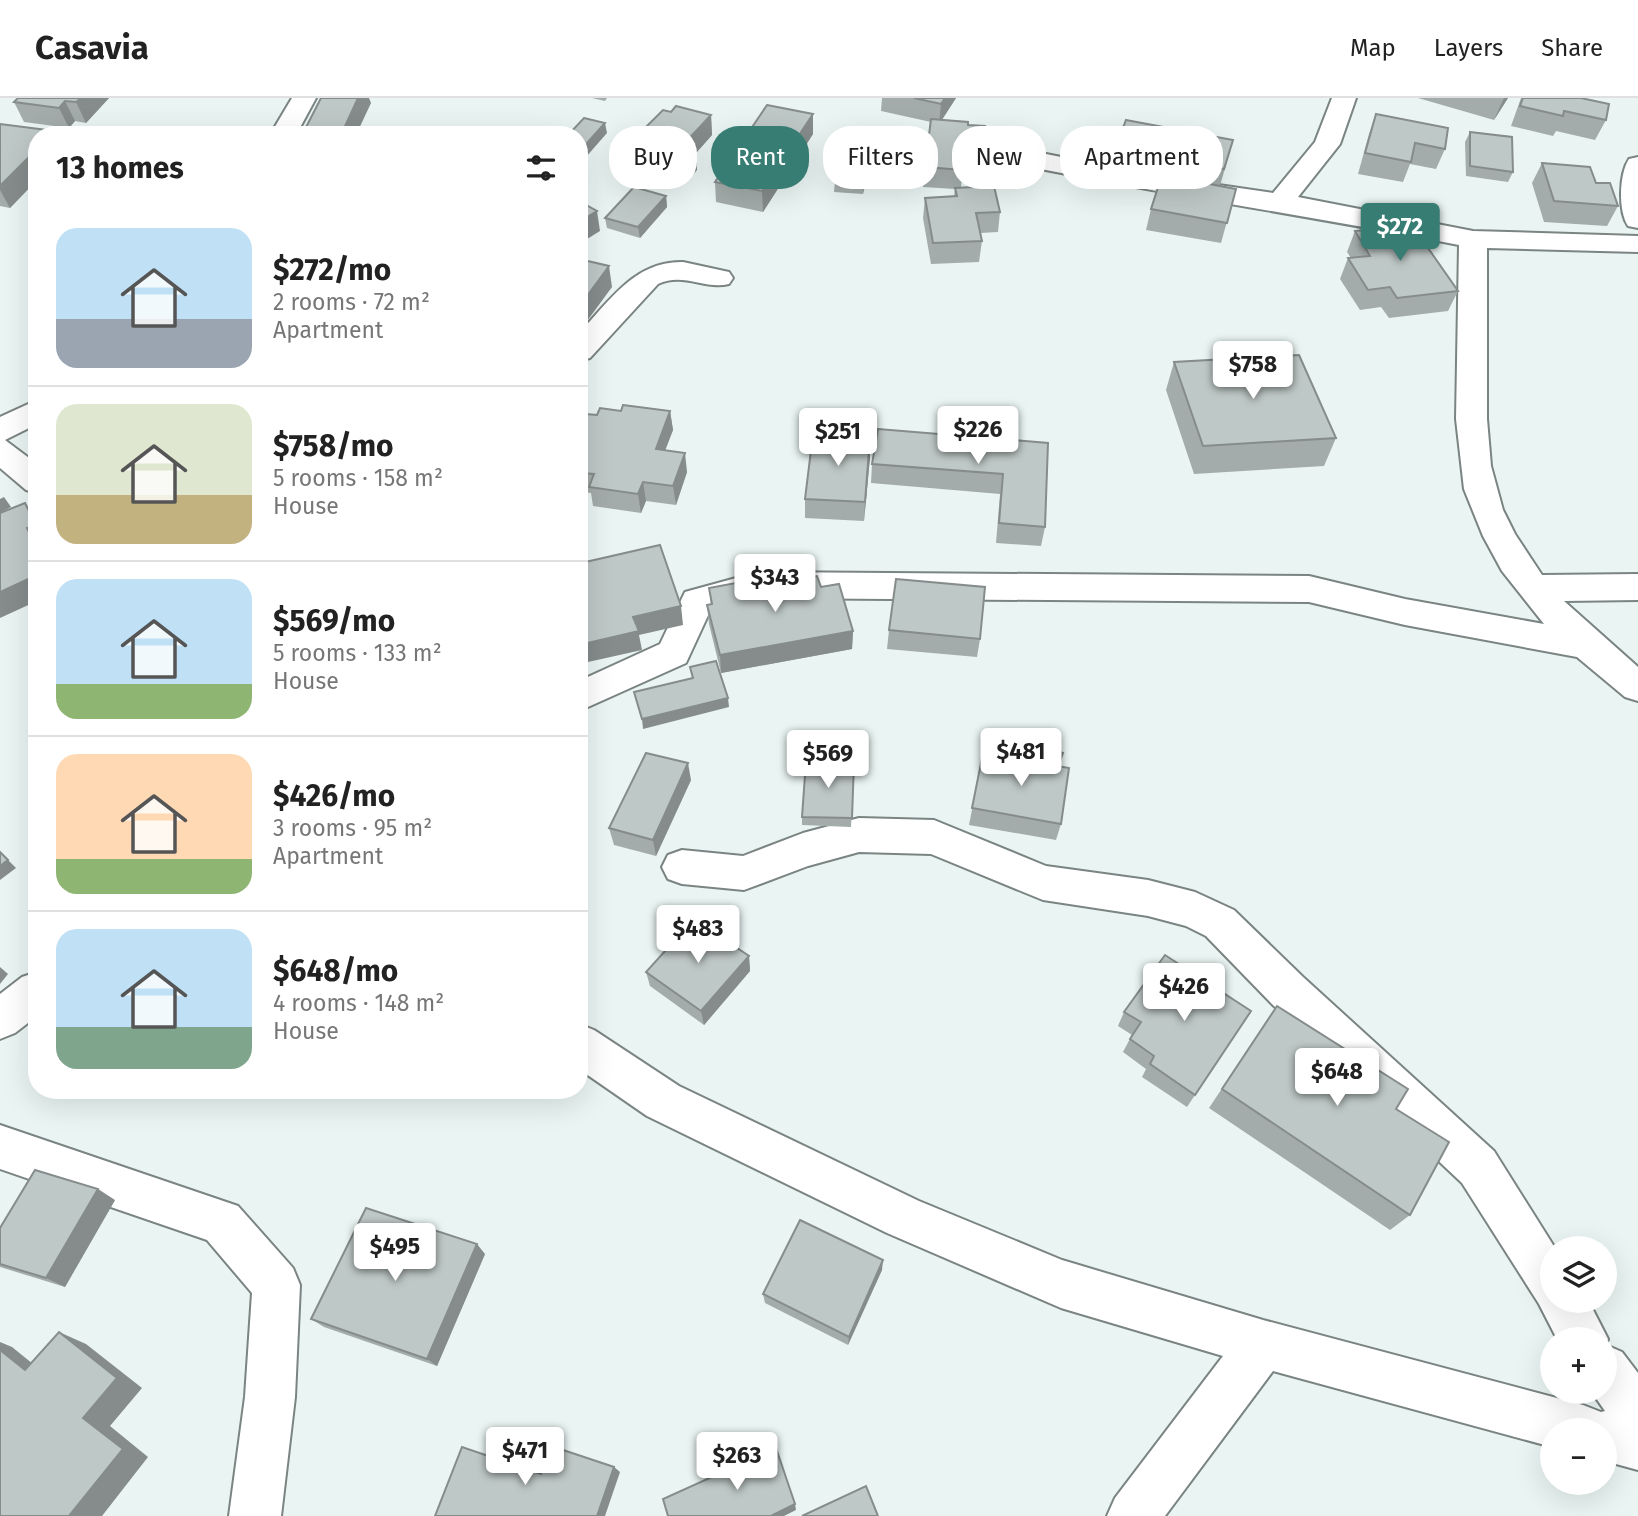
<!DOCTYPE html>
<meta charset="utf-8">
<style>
:root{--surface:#fff;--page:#f2f2f2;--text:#222;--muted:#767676;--line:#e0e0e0;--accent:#377d73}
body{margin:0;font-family:"Fira Sans",sans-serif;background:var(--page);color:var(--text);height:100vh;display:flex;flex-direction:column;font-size:26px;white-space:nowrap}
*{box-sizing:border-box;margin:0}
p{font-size:23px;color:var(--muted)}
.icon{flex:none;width:38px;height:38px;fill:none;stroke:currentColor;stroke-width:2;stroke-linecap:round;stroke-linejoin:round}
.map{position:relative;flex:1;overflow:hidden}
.sheet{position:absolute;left:28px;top:28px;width:560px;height:973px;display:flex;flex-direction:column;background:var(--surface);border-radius:28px;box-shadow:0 7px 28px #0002}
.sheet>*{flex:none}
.hud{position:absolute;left:609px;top:28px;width:665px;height:63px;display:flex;gap:14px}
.tools{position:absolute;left:1540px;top:1138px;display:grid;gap:14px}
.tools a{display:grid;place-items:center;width:77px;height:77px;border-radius:50%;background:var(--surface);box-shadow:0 7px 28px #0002;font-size:35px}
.price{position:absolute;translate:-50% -60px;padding:0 16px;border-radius:7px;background:#fff;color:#222;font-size:23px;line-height:46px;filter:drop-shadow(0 2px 4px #0008)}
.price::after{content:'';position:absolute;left:50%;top:42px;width:21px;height:16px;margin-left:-10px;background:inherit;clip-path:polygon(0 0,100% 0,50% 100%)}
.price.current{background:var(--accent);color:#fff}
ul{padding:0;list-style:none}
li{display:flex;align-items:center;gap:21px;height:175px;padding:0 28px}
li+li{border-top:2px solid var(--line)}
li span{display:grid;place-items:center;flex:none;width:196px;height:140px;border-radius:21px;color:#555}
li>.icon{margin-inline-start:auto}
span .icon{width:84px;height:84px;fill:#fffc;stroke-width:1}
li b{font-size:30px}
h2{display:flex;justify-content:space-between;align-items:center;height:84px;padding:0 28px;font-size:30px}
.chip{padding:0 24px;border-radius:28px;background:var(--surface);box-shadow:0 7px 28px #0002;font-size:24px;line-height:63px}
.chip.current{background:var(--accent);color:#fff}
header{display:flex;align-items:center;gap:42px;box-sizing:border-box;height:98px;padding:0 35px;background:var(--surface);border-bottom:2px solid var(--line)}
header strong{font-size:33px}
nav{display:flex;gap:38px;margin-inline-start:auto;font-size:24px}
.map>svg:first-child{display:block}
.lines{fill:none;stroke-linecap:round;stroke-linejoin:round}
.minor-casing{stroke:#7a8482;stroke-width:4}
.minor{fill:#fff;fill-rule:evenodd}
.wall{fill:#a3acaa}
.shaded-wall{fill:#858c8b}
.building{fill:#bec8c6;stroke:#858c8b;stroke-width:2}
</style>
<header>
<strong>Casavia</strong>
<nav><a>Map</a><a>Layers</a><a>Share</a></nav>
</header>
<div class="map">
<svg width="1638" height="1418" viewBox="0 0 1638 1418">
<rect width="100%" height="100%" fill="#eaf5f3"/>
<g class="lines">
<g class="minor-casing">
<g id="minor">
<path d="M 292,0 L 316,0 L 296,37 L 270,37 Z"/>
<path d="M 1332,0 L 1356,0 L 1340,46 L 1298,99 L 1473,133 L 1638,138 L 1638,154 L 1487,150 L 1487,321 L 1491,368 L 1503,412 L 1515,436 L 1542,477 L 1638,476 L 1638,502 L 1564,503 L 1638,569 L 1638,603 L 1625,599 L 1577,559 L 1405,527 L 1309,504 L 758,500 L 710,513 L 686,565 L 579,613 L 579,583 L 660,546 L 685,494 L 758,474 L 1309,478 L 1405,501 L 1544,526 L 1502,473 L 1483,438 L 1464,391 L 1456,321 L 1459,147 C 1320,120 1180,99 1041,71 L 1032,69 L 1028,63 L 1032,57 L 1041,55 L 1157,78 L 1273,95 L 1315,44 Z"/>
<path d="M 1638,59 L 1638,130 L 1628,128 C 1618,113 1619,76 1629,61 Z"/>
<path d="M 683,164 L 729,174 L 733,180 L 729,186 C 705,192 683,174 658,186 L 590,260 L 579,263 L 579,235 C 610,203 634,163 683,164 Z"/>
<path d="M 37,302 L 37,326 L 5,342 L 37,366 L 37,395 L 26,392 L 0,370 L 0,319 Z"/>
<path d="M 859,720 L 934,722 L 1046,768 L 1148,782 L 1195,794 L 1234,812 L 1303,879 L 1494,1053 L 1555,1150 L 1552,1150 L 1552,1202 L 1588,1202 L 1608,1241 L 1606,1247 L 1622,1254 L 1638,1275 L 1638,1372 L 1605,1363 L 1605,1332 L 1552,1332 L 1552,1349 L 1273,1273 L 1165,1418 L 1107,1418 L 1115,1400 L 1223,1258 L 1061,1210 L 887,1135 L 647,1018 L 579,971 L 579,926 L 594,932 L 679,988 L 919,1103 L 1062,1162 L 1263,1222 L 1583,1307 L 1601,1314 L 1605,1313 L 1591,1293 L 1605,1293 L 1605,1241 L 1557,1241 L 1539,1206 L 1462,1085 L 1273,907 L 1206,838 L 1186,828 L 1148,818 L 1043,802 L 931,756 L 859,754 L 808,768 L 744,792 L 682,786 L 668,781 L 662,769 L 668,757 L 682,752 L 743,758 L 803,735 Z"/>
<path d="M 37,874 L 37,918 L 15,935 L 0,941 L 0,896 L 22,879 Z"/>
<path d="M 0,1027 L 238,1108 L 293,1170 L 300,1187 L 295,1299 L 281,1418 L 229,1418 L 245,1299 L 252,1195 L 207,1142 L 0,1071 Z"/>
</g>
</g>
<use href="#minor" class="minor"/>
</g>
<g class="wall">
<path d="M 18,0 L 109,0 L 86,25 L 75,23 L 69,30 L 24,24 L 14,4 Z"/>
<path d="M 592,0 L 607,0 L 605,3 Z"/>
<path d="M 882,0 L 956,0 L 942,22 L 968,27 L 984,36 L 994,50 L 992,70 L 982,70 L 980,81 L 962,80 L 961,89 L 1000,114 L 998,134 L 980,135 L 982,143 L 979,164 L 931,166 L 923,120 L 925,100 L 954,98 L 955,91 L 923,89 L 925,69 L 931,24 L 881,13 Z"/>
<path d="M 1418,0 L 1508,0 L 1494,22 Z"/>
<path d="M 1521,0 L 1581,0 L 1606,22 L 1595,42 L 1556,33 L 1553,38 L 1511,28 Z"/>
<path d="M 671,14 L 711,17 L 712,37 L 696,55 L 697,72 L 685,85 L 672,81 L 665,89 L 631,79 L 629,70 L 617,65 L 615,45 L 642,33 Z"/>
<path d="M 813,16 L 813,36 L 763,114 L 716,104 L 715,84 Z"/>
<path d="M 1376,16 L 1445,51 L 1436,71 L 1410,66 L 1403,84 L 1358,76 L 1369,36 Z"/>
<path d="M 0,26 L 37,37 L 37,82 L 10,110 L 0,108 Z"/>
<path d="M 1470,34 L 1513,74 L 1508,84 L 1466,78 L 1465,44 Z"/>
<path d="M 1233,42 L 1220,88 L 1236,91 L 1221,145 L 1146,132 L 1151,111 L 1161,80 L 1111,71 L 1115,51 Z"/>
<path d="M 1542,65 L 1596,85 L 1618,108 L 1607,128 L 1544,124 L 1532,85 Z"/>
<path d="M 835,83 L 866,84 L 863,96 L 834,94 Z"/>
<path d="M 666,98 L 667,109 L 640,140 L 607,130 L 605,120 Z"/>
<path d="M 1355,133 L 1458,193 L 1448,213 L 1389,220 L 1381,209 L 1360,212 L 1340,181 L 1348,160 L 1351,160 L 1347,154 Z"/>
<path d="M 1174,264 L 1336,340 L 1324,368 L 1194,376 L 1166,292 Z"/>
<path d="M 621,313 L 670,313 L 673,332 L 665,352 L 687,374 L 676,407 L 646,403 L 641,415 L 593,408 L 591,395 L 582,394 L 579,385 L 579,333 L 597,317 Z"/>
<path d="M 1048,345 L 1045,429 L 1041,448 L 996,445 L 1000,396 L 871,385 L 872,366 Z"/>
<path d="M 870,359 L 864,423 L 805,420 L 805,401 Z"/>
<path d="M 781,484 L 821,489 L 853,533 L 852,551 L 721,575 L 709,526 L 707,507 L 711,507 L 709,490 L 773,497 L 781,496 Z"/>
<path d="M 889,532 L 980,541 L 977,559 L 887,551 Z"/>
<path d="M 983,655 L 1059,668 L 1061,726 L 1056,742 L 969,727 Z"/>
<path d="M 854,664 L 851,729 L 802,727 L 802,719 Z"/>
<path d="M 691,682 L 656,758 L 614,747 L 609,730 Z"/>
<path d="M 749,858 L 750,873 L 704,927 L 650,888 L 646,874 Z"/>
<path d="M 1277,908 L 1396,1011 L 1410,1117 L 1390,1132 L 1209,1010 Z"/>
<path d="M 1251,913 L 1187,1009 L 1142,979 L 1146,971 L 1123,954 L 1132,937 L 1118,928 L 1124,914 Z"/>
<path d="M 115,1102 L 65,1189 L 0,1169 L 0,1130 Z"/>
<path d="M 485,1156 L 437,1268 L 324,1229 L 311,1221 Z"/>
<path d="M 882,1172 L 848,1247 L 765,1205 L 763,1196 Z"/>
</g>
<g class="shaded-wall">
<path d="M 81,0 L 109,0 L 86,25 L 76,4 Z"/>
<path d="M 358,0 L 369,0 L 371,5 L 356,37 L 341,37 Z"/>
<path d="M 945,0 L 956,0 L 939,26 L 941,6 Z"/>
<path d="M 1504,0 L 1508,0 L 1494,22 Z"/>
<path d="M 65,3 L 75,23 L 69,30 L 59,10 Z"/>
<path d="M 813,16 L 813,36 L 763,114 L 762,93 Z"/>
<path d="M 711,17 L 712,37 L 696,55 L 697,72 L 685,85 L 682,48 Z"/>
<path d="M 605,25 L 607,35 L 579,67 L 579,54 Z"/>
<path d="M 37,51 L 37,82 L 10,110 L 0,92 L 0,88 Z"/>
<path d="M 670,61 L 672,81 L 665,89 L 663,69 Z"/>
<path d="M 866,74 L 866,84 L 863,96 L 864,86 Z"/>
<path d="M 666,98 L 667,109 L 640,140 L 638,129 Z"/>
<path d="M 597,113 L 600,133 L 579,146 L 579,124 Z"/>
<path d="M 609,168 L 612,189 L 579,234 L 579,209 Z"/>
<path d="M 670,313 L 673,332 L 658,371 L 656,351 Z"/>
<path d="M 870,339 L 870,359 L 864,423 L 865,404 Z"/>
<path d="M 685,355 L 687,374 L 676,407 L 673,388 Z"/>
<path d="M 643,384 L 646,403 L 641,415 L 638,396 Z"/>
<path d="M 4,399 L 11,409 L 0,415 L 0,418 L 0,401 Z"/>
<path d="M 25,405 L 37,422 L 37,448 L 27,430 Z"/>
<path d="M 37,477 L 37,503 L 0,520 L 0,494 Z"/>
<path d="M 681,508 L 683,527 L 639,537 L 642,552 L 579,566 L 579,547 L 633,519 Z"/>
<path d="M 853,533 L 852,551 L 721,575 L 720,557 Z"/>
<path d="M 728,600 L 729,609 L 643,631 L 642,621 Z"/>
<path d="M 688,665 L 691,682 L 656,758 L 653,742 Z"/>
<path d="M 0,754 L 16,770 L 0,782 Z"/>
<path d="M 749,858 L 750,873 L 704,927 L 701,913 Z"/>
<path d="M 0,869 L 8,876 L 0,886 Z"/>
<path d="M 98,1091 L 115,1102 L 65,1189 L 46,1180 Z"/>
<path d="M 477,1146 L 485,1156 L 437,1268 L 427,1261 Z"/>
<path d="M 883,1162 L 882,1172 L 848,1247 L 849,1239 Z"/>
<path d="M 59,1234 L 86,1246 L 142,1290 L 110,1328 L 148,1359 L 102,1418 L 69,1418 L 83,1320 Z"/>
<path d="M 0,1244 L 12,1249 L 54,1283 L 25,1272 L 0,1252 Z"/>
<path d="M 614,1369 L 620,1374 L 605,1418 L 597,1418 Z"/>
<path d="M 795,1406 L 796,1412 L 784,1418 L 771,1418 Z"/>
</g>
<g class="building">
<path d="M 18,0 L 81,0 L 76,4 L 65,3 L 59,10 L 14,4 Z"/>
<path d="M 321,0 L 358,0 L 341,37 L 302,37 Z"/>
<path d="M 914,0 L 945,0 L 941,6 Z"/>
<path d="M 1523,0 L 1581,0 L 1609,6 L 1606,22 L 1564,13 L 1563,18 L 1520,8 Z"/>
<path d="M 767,7 L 813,16 L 762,93 L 715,84 Z"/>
<path d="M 676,8 L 711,17 L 682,48 L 696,52 L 684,65 L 670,61 L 663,69 L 628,59 L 634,53 L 615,45 L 630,30 L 642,33 L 663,12 L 671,14 Z"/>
<path d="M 1376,16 L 1448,30 L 1445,51 L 1415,45 L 1411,64 L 1365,55 Z"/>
<path d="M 584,20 L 605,25 L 579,54 L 579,37 L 568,37 Z"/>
<path d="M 931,21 L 968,24 L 968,27 L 985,28 L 984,36 L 995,37 L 994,50 L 984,50 L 982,61 L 964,60 L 963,72 L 925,69 Z"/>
<path d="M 1126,22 L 1233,42 L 1224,71 L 1115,51 Z"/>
<path d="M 0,26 L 55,33 L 51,37 L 37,37 L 37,51 L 0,88 Z"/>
<path d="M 1470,34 L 1512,39 L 1513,74 L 1470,68 Z"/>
<path d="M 1542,65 L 1590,69 L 1596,85 L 1610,85 L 1618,108 L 1554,103 Z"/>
<path d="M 837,71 L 866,74 L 864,86 L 835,83 Z"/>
<path d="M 1162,77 L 1236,91 L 1227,125 L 1151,111 Z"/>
<path d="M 994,88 L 1000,114 L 976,115 L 982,143 L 933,145 L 925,100 L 957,98 L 955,90 Z"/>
<path d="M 634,89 L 666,98 L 638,129 L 605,120 Z"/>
<path d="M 579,103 L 597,113 L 579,124 Z"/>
<path d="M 1412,127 L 1458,193 L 1397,200 L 1390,189 L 1368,192 L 1348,160 L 1370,158 L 1355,133 Z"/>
<path d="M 579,161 L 609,168 L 579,209 Z"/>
<path d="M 1299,257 L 1336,340 L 1203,348 L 1174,264 Z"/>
<path d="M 623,307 L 670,313 L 656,351 L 685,355 L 673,388 L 643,384 L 638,396 L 589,389 L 594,376 L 579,375 L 581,366 L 579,366 L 579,333 L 586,316 L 597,317 L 600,310 L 621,313 Z"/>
<path d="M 878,331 L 1048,345 L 1045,429 L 999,425 L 1003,376 L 872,366 Z"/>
<path d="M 813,336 L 870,339 L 865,404 L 805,401 Z"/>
<path d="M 25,405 L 36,427 L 27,430 L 33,442 L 37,441 L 37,477 L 0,494 L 0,415 Z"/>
<path d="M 660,447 L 681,508 L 633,519 L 639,533 L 579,547 L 579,485 L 587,483 L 581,465 Z"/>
<path d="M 817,478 L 821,489 L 839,486 L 853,533 L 720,557 L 707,507 L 712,506 L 709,490 L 768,479 L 773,497 L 784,495 L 781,484 Z"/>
<path d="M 896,481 L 985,489 L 980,541 L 889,532 Z"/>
<path d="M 716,563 L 728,600 L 642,621 L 634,594 L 693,580 L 690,569 Z"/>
<path d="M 1022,643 L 1063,655 L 1058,668 L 1016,661 Z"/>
<path d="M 646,655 L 688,665 L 653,742 L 609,730 Z"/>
<path d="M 983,655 L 1069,670 L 1061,726 L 972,710 Z"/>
<path d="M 806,663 L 854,664 L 852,720 L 802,719 Z"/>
<path d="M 0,754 L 8,762 L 0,768 Z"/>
<path d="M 694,821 L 749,858 L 701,913 L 646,874 Z"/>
<path d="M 1165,857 L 1251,913 L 1195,997 L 1150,966 L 1154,958 L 1130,941 L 1141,924 L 1124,914 Z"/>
<path d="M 1277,908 L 1408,991 L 1396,1011 L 1449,1044 L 1410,1117 L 1222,991 Z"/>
<path d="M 35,1072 L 98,1091 L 46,1180 L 0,1166 L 0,1130 Z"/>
<path d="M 366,1110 L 477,1146 L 427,1261 L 311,1221 Z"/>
<path d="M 800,1122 L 883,1162 L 849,1239 L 763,1196 Z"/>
<path d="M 59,1234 L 117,1280 L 83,1320 L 123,1351 L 69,1418 L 0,1418 L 0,1252 L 25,1272 Z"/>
<path d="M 551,1348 L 614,1369 L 597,1418 L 435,1418 L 462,1349 L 541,1376 Z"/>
<path d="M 776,1350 L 795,1406 L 771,1418 L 668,1418 L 663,1401 Z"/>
<path d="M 866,1388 L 878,1418 L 802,1418 Z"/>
</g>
</svg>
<div class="tools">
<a><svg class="icon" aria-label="layers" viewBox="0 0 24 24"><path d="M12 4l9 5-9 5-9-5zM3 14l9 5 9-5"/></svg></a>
<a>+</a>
<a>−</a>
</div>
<b class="price current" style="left:1400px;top:165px">$272</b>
<b class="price" style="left:1253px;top:303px">$758</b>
<b class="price" style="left:978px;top:368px">$226</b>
<b class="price" style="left:838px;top:370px">$251</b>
<b class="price" style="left:775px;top:516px">$343</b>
<b class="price" style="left:1021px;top:690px">$481</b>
<b class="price" style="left:828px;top:692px">$569</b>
<b class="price" style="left:698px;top:867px">$483</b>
<b class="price" style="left:1184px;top:925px">$426</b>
<b class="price" style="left:1337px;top:1010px">$648</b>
<b class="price" style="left:395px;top:1185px">$495</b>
<b class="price" style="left:525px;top:1389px">$471</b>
<b class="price" style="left:737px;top:1394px">$263</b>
<div class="hud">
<a class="chip">Buy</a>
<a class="chip current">Rent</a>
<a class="chip">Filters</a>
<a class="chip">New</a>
<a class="chip">Apartment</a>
</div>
<section class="sheet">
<h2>13 homes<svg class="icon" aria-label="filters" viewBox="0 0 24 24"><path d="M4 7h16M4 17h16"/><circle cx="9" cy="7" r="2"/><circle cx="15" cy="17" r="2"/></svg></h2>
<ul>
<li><span style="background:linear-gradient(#bfe0f5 65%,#9aa5b1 0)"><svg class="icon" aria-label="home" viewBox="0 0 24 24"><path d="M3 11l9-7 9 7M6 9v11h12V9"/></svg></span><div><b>$272/mo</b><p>2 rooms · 72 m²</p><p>Apartment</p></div></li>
<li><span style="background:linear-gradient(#dfe7d0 65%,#c2b280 0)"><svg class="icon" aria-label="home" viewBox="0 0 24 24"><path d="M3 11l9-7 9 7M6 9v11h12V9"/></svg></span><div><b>$758/mo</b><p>5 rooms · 158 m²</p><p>House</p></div></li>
<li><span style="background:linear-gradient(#bfe0f5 75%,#8fb573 0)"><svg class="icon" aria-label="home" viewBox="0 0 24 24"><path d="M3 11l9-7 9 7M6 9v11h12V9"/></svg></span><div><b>$569/mo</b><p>5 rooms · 133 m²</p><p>House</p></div></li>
<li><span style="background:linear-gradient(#ffd9b3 75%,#8fb573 0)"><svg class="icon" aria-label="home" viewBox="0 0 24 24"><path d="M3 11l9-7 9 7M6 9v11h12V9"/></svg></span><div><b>$426/mo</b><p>3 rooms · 95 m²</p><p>Apartment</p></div></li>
<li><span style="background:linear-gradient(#bfe0f5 70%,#7fa58c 0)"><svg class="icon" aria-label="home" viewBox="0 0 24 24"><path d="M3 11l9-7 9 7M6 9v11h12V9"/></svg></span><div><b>$648/mo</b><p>4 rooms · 148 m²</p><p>House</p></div></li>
</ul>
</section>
</div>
